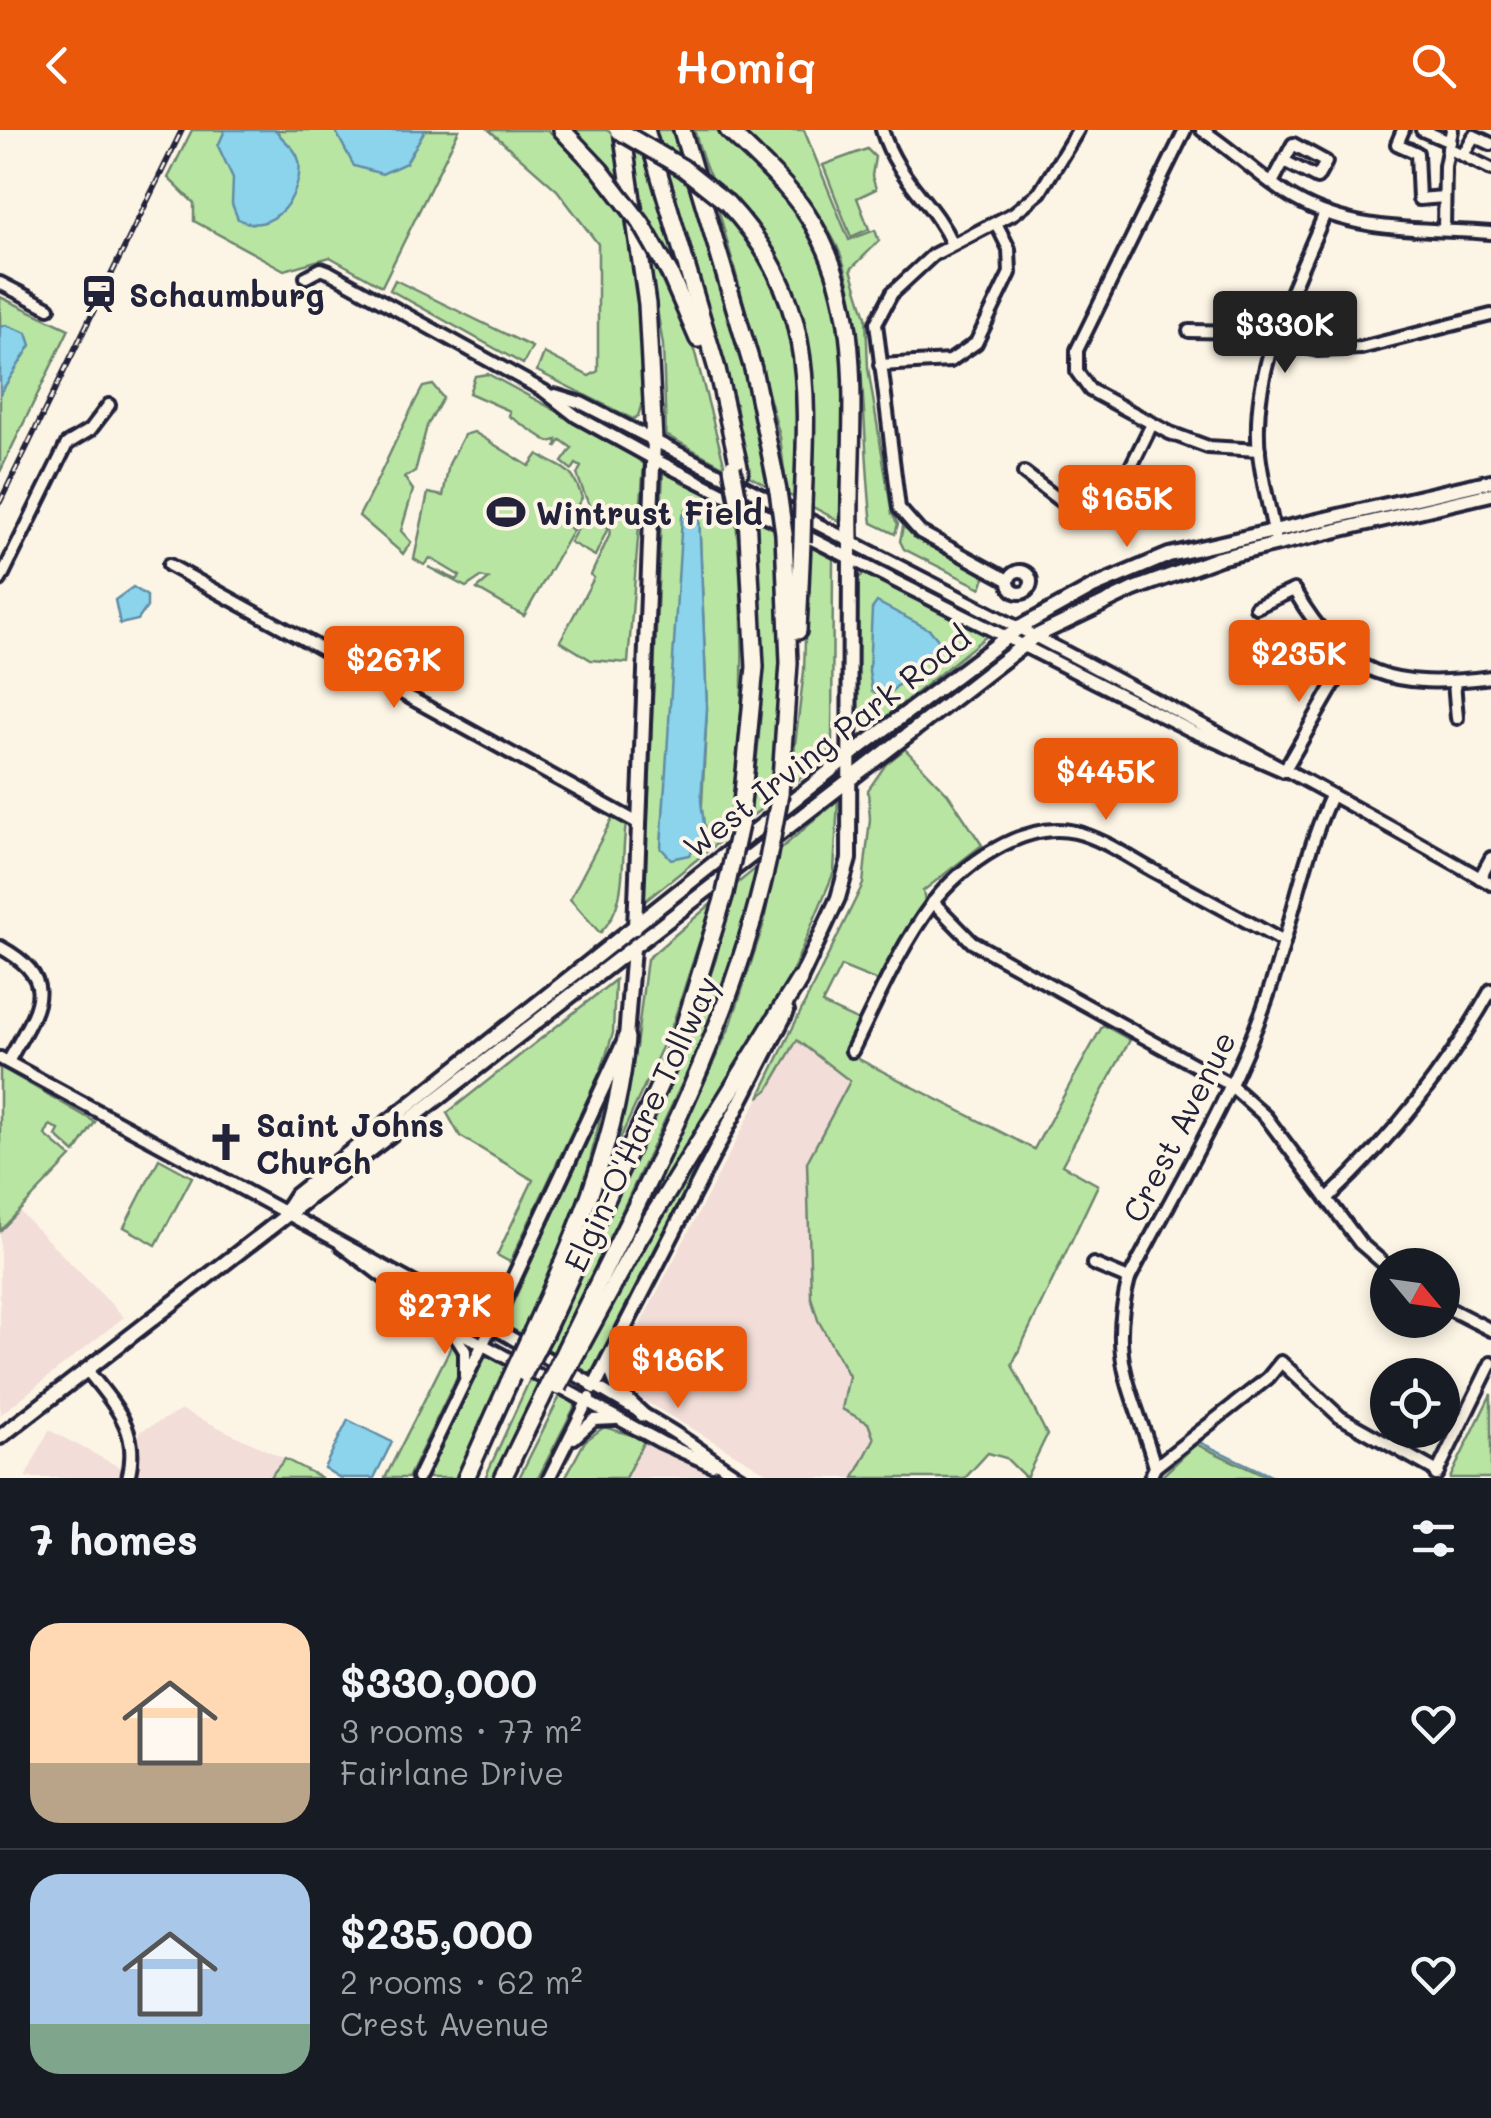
<!DOCTYPE html>
<meta charset="utf-8">
<style>
:root{--surface:#171b24;--page:#242831;--text:#f1f3f6;--muted:#9ea1a6;--line:#363941;--accent:#ea580c}
body{margin:0;font-family:Mali,sans-serif;background:var(--page);color:var(--text);height:100vh;display:flex;flex-direction:column;font-size:38px;white-space:nowrap}
*{box-sizing:border-box;margin:0}
p{font-size:32px;color:var(--muted)}
.icon{flex:none;width:55px;height:55px;fill:none;stroke:currentColor;stroke-width:2;stroke-linecap:round;stroke-linejoin:round}
.map{position:relative;height:1348px;overflow:hidden}
.details{display:flex;flex-direction:column;background:var(--surface);flex:1}
.details>*{flex:none}
.needle{width:65px;rotate:119deg}
.buttons{position:absolute;left:1370px;top:1118px;display:grid;gap:20px}
.buttons a{display:grid;place-items:center;width:90px;height:90px;border-radius:50%;background:var(--surface);box-shadow:0 5px 15px #0003;font-size:50px}
.price{position:absolute;translate:-50% -85px;padding:0 22px;border-radius:10px;background:var(--accent);color:#fff;font-size:32px;line-height:65px;filter:drop-shadow(0 2px 5px #0008)}
.price::after{content:'';position:absolute;left:50%;top:60px;width:30px;height:22px;margin-left:-15px;background:inherit;clip-path:polygon(0 0,100% 0,50% 100%)}
.price.on{background:#222;color:#fff}
ul{padding:0;list-style:none}
li{display:flex;align-items:center;gap:30px;height:250px;padding:0 30px}
li+li{border-top:2px solid var(--line)}
li span{display:grid;place-items:center;flex:none;width:280px;height:200px;border-radius:30px;color:#555}
li>.icon{margin-inline-start:auto}
span .icon{width:120px;height:120px;fill:#fffc;stroke-width:1}
li b{font-size:42px}
h2{display:flex;justify-content:space-between;align-items:center;height:120px;padding:0 30px;font-size:42px}
header{display:flex;justify-content:space-between;align-items:center;height:130px;padding:0 30px;background:var(--accent);color:#fff;font-size:45px;font-weight:600}
.map>svg:first-child{display:block}
.built{fill:#f2ddd8}
.green{fill:#b9e5a3;stroke:#6e846f;stroke-width:2.5;fill-rule:evenodd}
.water{fill:#8bd4ec;stroke:#618da5;stroke-width:2.5}
.lines{fill:none;stroke-linecap:round;stroke-linejoin:round}
.stream{stroke:#618da5;stroke-width:2.5}
.minor-casing{stroke:#22223b;stroke-width:18}
.major-casing{stroke:#22223b;stroke-width:20}
.highway-casing{stroke:#22223b;stroke-width:22}
.minor{stroke:#fcf5e5;stroke-width:10}
.major{stroke:#fcf5e5;stroke-width:12}
.highway{stroke:#fcf5e5;stroke-width:15}
.rail-casing{stroke:#22223b;stroke-width:6}
.rail{stroke:#fcf5e5;stroke-width:2.5;stroke-dasharray:8;stroke-linecap:butt}
.highway-bridge-casing{stroke:#22223b;stroke-width:22;stroke-linecap:butt}
.highway-bridge{stroke:#fcf5e5;stroke-width:15}
.labels{text-anchor:middle;dominant-baseline:central;stroke-width:8;stroke-linejoin:round;paint-order:stroke}
.poi-label{font-size:32px;font-weight:bold;fill:#22223b;stroke:#fcf5e5;text-anchor:start}
.street-label{font-size:32px;fill:#22223b;stroke:#fcf5e5}
</style>
<header><svg class="icon" aria-label="back" viewBox="0 0 24 24"><path d="M15 5l-7 7 7 7"/></svg>Homiq<svg class="icon" aria-label="search" viewBox="0 0 24 24"><circle cx="10" cy="10" r="6"/><path d="M15 15l6 6"/></svg></header>
<div class="map">
<svg width="1491" height="1348" viewBox="0 0 1491 1348">
<rect width="100%" height="100%" fill="#fcf5e5"/>
<filter id="ink" filterUnits="userSpaceOnUse"><feTurbulence type="fractalNoise" baseFrequency=".01" numOctaves="2"/><feDisplacementMap in="SourceGraphic" scale="20" xChannelSelector="R" yChannelSelector="G"/><feConvolveMatrix kernelMatrix="1 2 1 2 8 2 1 2 1" color-interpolation-filters="sRGB"/></filter>
<g filter="url(#ink)">
<g class="built">
<path d="M 797,910 L 850,951 L 807,1032 L 811,1167 L 818,1190 L 849,1246 L 842,1279 L 868,1293 L 875,1310 L 854,1348 L 776,1348 L 643,1270 L 622,1251 L 618,1237 L 759,967 L 768,960 Z"/>
<path d="M 18,1080 L 124,1187 L 0,1285 L 0,1098 Z"/>
<path d="M 182,1280 L 285,1329 L 269,1348 L 25,1348 L 49,1300 L 123,1339 L 141,1301 Z"/>
<path d="M 645,1309 L 716,1348 L 625,1348 Z"/>
</g>
<g class="green">
<path d="M 192,0 L 459,0 L 382,156 L 330,127 L 284,140 L 194,91 L 194,73 L 168,48 Z"/>
<path d="M 489,0 L 548,0 L 617,71 L 631,98 L 645,263 L 638,286 L 633,289 L 537,241 L 544,223 L 589,246 L 598,241 L 598,114 L 557,60 Z"/>
<path d="M 571,0 L 606,0 L 616,5 L 627,64 Z"/>
<path d="M 627,0 L 638,0 L 686,163 L 642,84 Z"/>
<path d="M 656,0 L 674,0 L 747,244 L 772,358 L 747,345 L 736,275 Z"/>
<path d="M 694,0 L 718,0 C 741,23 768,45 789,71 C 862,162 842,284 841,392 L 813,377 L 811,372 C 814,287 821,201 778,125 C 762,95 720,65 709,44 C 702,31 699,14 694,0 Z"/>
<path d="M 742,0 L 804,0 L 849,110 L 875,100 L 879,111 L 851,139 L 866,187 L 868,238 L 892,384 L 898,394 L 895,404 L 872,393 C 862,318 867,174 835,112 C 812,67 774,37 742,0 Z"/>
<path d="M 867,19 L 875,27 L 872,46 L 876,59 L 857,68 L 869,99 L 851,107 L 823,35 Z"/>
<path d="M 717,74 C 807,172 800,245 797,369 L 787,364 L 780,307 Z"/>
<path d="M 647,119 L 695,223 L 725,337 L 666,305 L 663,215 Z"/>
<path d="M 395,150 L 532,217 L 523,234 L 390,160 Z"/>
<path d="M 0,167 L 69,199 L 0,342 Z"/>
<path d="M 488,244 L 623,317 L 644,334 L 628,533 L 591,530 L 560,511 L 594,448 L 591,445 L 609,406 L 612,389 C 588,385 585,365 577,344 L 581,337 L 576,334 L 572,340 L 562,332 L 572,318 L 561,310 L 556,317 L 557,310 L 549,312 L 509,286 L 510,281 L 469,263 L 475,246 Z"/>
<path d="M 433,255 L 443,268 L 427,296 L 415,342 L 404,347 L 413,360 L 401,401 L 411,412 L 403,424 L 359,386 C 382,344 399,300 423,257 Z"/>
<path d="M 474,302 L 529,336 L 538,324 C 560,340 572,334 582,368 L 565,395 L 573,400 L 524,486 L 477,459 L 489,449 L 481,447 L 466,457 L 428,437 L 457,450 L 460,446 L 430,428 L 424,435 L 414,429 L 428,363 L 443,366 L 449,334 L 464,305 Z"/>
<path d="M 663,342 L 735,379 C 746,489 745,593 731,702 L 644,772 ZM 685,380 L 699,384 L 707,579 L 701,692 L 661,718 Z"/>
<path d="M 587,382 L 608,398 L 595,426 L 570,412 Z"/>
<path d="M 754,389 L 777,401 L 784,524 L 773,670 L 747,690 C 768,589 763,490 754,389 Z"/>
<path d="M 903,397 L 985,447 L 981,458 L 904,419 L 900,411 Z"/>
<path d="M 808,416 L 833,429 L 832,616 L 824,630 L 790,656 L 804,541 Z"/>
<path d="M 868,441 L 988,505 L 870,600 L 858,594 L 857,449 Z"/>
<path d="M 905,619 L 948,664 L 982,715 L 923,761 L 926,776 L 880,852 L 841,836 L 822,874 L 861,892 L 845,922 L 1034,1019 L 1103,895 L 1130,910 L 1062,1035 L 1098,1055 L 1012,1235 L 1047,1305 L 1026,1348 L 1006,1328 L 988,1323 L 965,1348 L 854,1348 L 874,1309 L 868,1293 L 842,1279 L 849,1246 L 818,1190 L 811,1167 L 807,1032 L 850,951 L 797,910 L 768,960 L 759,967 L 863,754 L 870,689 L 868,660 L 886,634 Z"/>
<path d="M 838,670 L 834,742 L 793,840 L 773,882 L 641,1091 L 731,894 L 763,796 L 778,721 Z"/>
<path d="M 613,687 L 626,694 C 620,733 629,774 600,803 L 570,769 Z"/>
<path d="M 761,734 L 715,883 L 554,1226 L 544,1221 L 679,936 L 716,829 L 733,757 Z"/>
<path d="M 712,773 L 673,893 L 598,1057 L 636,917 L 647,829 Z"/>
<path d="M 615,850 L 613,903 L 602,938 L 510,1132 L 497,1125 L 533,1050 L 460,1006 L 447,983 Z"/>
<path d="M 0,937 L 95,992 L 75,1023 L 56,1006 L 59,1000 L 50,995 L 45,1005 L 71,1027 L 0,1101 Z"/>
<path d="M 742,960 L 590,1247 L 575,1239 L 648,1108 Z"/>
<path d="M 605,969 L 580,1071 L 523,1209 L 502,1197 Z"/>
<path d="M 159,1029 L 192,1047 L 156,1115 L 124,1097 Z"/>
<path d="M 453,1213 L 460,1232 L 457,1247 L 408,1348 L 385,1348 Z"/>
<path d="M 485,1223 L 510,1237 L 458,1348 L 426,1348 Z"/>
<path d="M 530,1249 L 540,1255 L 495,1348 L 485,1348 Z"/>
<path d="M 561,1264 L 577,1272 L 538,1348 L 519,1348 Z"/>
<path d="M 1491,1264 L 1491,1348 L 1450,1348 Z"/>
<path d="M 604,1297 L 645,1309 L 625,1348 L 565,1348 L 585,1311 Z"/>
<path d="M 1196,1314 L 1269,1348 L 1160,1348 Z"/>
<path d="M 285,1329 L 322,1348 L 269,1348 Z"/>
</g>
<g class="water">
<path d="M 225,0 L 276,0 C 283,12 296,17 299,31 C 304,63 273,108 238,89 L 232,74 L 233,48 L 218,16 Z"/>
<path d="M 335,0 L 425,0 L 406,33 L 382,44 L 354,36 Z"/>
<path d="M 6,195 L 27,203 L 31,215 L 0,264 L 0,197 Z"/>
<path d="M 690,375 L 699,384 L 707,579 L 701,671 L 705,702 L 690,725 L 671,729 L 661,718 L 682,387 Z"/>
<path d="M 133,457 L 147,466 L 147,477 L 138,490 L 120,494 L 115,470 Z"/>
<path d="M 877,472 L 930,500 L 940,512 L 891,562 L 880,565 L 872,561 L 869,541 L 872,479 Z"/>
<path d="M 348,1290 L 392,1312 L 374,1348 L 340,1348 L 324,1338 Z"/>
</g>
<g class="lines">
<path class="stream" d="M 1199,1312 L 1275,1348"/>
<g class="minor-casing">
<g id="minor">
<path d="M 882,0 C 898,51 932,70 952,114"/>
<path d="M 1185,0 L 1077,220 L 1077,242 L 1090,260 L 1170,303 L 1208,317 L 1259,320"/>
<path d="M 1202,0 C 1235,21 1262,50 1295,69 C 1356,104 1424,98 1491,103"/>
<path d="M 1403,0 L 1397,14 L 1417,23 L 1419,69 L 1444,67"/>
<path d="M 1422,0 L 1450,12"/>
<path d="M 1448,18 L 1491,39"/>
<path d="M 1463,25 L 1474,6 L 1491,14"/>
<path d="M 1272,53 L 1293,14 L 1326,32 L 1317,48 L 1284,31"/>
<path d="M 1444,100 L 1445,36 L 1452,0"/>
<path d="M 306,147 L 321,139 L 329,142 L 544,261 L 576,286 L 652,328 L 1192,601 L 1284,641"/>
<path d="M 0,153 L 49,178"/>
<path d="M 1189,201 L 1245,202 L 1318,220 L 1361,218 L 1491,185"/>
<path d="M 880,235 L 950,231 L 976,213 L 1010,143 L 1009,119 L 996,93"/>
<path d="M 555,265 L 581,273 C 887,430 1193,584 1491,754"/>
<path d="M 1024,343 L 1062,372 L 1102,386 L 1109,381 L 1152,294"/>
<path d="M 1109,381 C 1135,390 1164,385 1182,363"/>
<path d="M 1275,407 C 1270,379 1262,351 1259,323 C 1250,239 1294,158 1325,83"/>
<path d="M 169,435 L 638,693"/>
<circle cx="1020" cy="452" r="11"/>
<path d="M 0,450 L 67,314 L 90,300 L 109,275"/>
<path d="M 1008,450 L 920,402 L 899,378 L 876,193 L 892,163 L 933,125 L 1014,83 L 1040,62 L 1078,0"/>
<path d="M 1256,477 L 1294,460 C 1345,548 1394,560 1491,547"/>
<path d="M 1454,552 L 1457,588"/>
<path d="M 1284,641 L 1348,530"/>
<path d="M 1480,748 L 1491,728"/>
<path d="M 933,772 L 972,812 L 1229,954 L 1266,987 L 1360,1113 L 1388,1137"/>
<path d="M 0,817 C 64,852 35,881 8,932"/>
<path d="M 852,921 C 877,871 899,818 932,774 C 961,735 1025,690 1075,702 C 1101,708 1127,726 1150,739 C 1195,763 1239,787 1284,812"/>
<path d="M 0,928 C 222,1049 447,1167 665,1297 C 691,1312 715,1332 741,1348"/>
<path d="M 1327,1069 C 1394,1006 1446,940 1491,860"/>
<path d="M 341,1115 L 445,1194 L 661,1312 L 712,1335"/>
<path d="M 1093,1134 L 1129,1149"/>
<path d="M 1442,1175 L 1491,1200"/>
<path d="M 453,1202 L 465,1221 L 465,1246"/>
<path d="M 87,1240 C 115,1276 141,1301 128,1348"/>
<path d="M 574,1308 L 594,1290 L 615,1289"/>
<path d="M 1155,1337 L 1268,1248 L 1281,1232 L 1340,1287 L 1438,1342"/>
<path d="M 1436,1345 L 1491,1233"/>
<path d="M 418,1348 L 490,1199"/>
<path d="M 549,1348 L 589,1268"/>
<path d="M 1150,1348 L 1155,1337 C 1134,1260 1107,1232 1129,1149 C 1177,1056 1235,962 1269,862 C 1291,797 1302,729 1331,666"/>
</g>
</g>
<g class="major-casing">
<g id="major">
<path d="M 635,798 L 654,311"/>
<path d="M 796,858 L 838,768 L 849,729 L 850,410"/>
<path d="M 285,1082 L 296,1065 L 849,626 L 1019,498 L 1093,457 L 1169,425 L 1491,351"/>
<path d="M 463,1184 L 483,1183 L 502,1169"/>
<path d="M 490,1199 L 626,908 L 633,818"/>
<path d="M 608,1232 L 620,1263 L 643,1285"/>
<path d="M 594,1257 L 787,881"/>
<path d="M 0,1307 L 1034,507 L 1134,459 L 1219,428 L 1491,364"/>
</g>
</g>
<g class="highway-casing">
<g id="highway">
<path d="M 562,0 L 600,40"/>
<path d="M 622,0 L 647,174 L 654,311"/>
<path d="M 646,0 L 717,239 L 740,341"/>
<path d="M 682,0 L 753,239 L 778,361"/>
<path d="M 728,0 C 755,26 785,52 806,83 C 871,179 847,301 850,410"/>
<path d="M 727,73 C 814,166 808,254 803,374"/>
<path d="M 670,144 L 698,209"/>
<path d="M 798,501 L 802,412"/>
<path d="M 780,664 L 789,533 L 784,404"/>
<path d="M 740,695 L 755,537 L 747,385"/>
<path d="M 533,1200 C 573,1113 620,1004 626,908"/>
<path d="M 543,1206 L 679,913 L 725,763"/>
<path d="M 566,1218 C 643,1059 731,903 768,729"/>
<path d="M 576,1224 L 640,1107 L 799,850"/>
<path d="M 466,1348 L 509,1252"/>
<path d="M 503,1348 L 541,1270"/>
</g>
</g>
<use href="#minor" class="minor"/>
<use href="#major" class="major"/>
<use href="#highway" class="highway"/>
<g class="rail-casing">
<path id="rail" d="M 0,372 L 182,0"/>
</g>
<use href="#rail" class="rail"/>
<g class="highway-bridge-casing">
<g id="highway-bridge">
<path d="M 618,0 L 683,38 L 727,73"/>
<path d="M 600,40 L 641,93 L 670,144"/>
<path d="M 732,337 L 740,381"/>
<path d="M 778,361 L 784,404"/>
<path d="M 802,412 L 803,374"/>
<path d="M 768,729 L 780,664"/>
<path d="M 725,763 L 740,695"/>
<path d="M 524,1243 L 543,1206"/>
<path d="M 509,1252 L 533,1200"/>
<path d="M 558,1257 L 576,1224"/>
<path d="M 541,1270 L 566,1218"/>
</g>
</g>
<use href="#highway-bridge" class="highway-bridge"/>
</g>
</g>
<defs>
<g id="station-bare" transform="scale(3)"><path d="M-3-6H3Q5-6 5-4V2Q5 4 3 4L4.5 6H3L1.5 4h-3L-3 6H-4.5L-3 4Q-5 4-5 2V-4Q-5-6-3-6ZM-3.5-4v3h7v-3ZM-3.5 1v1.5H-2V1ZM2 1v1.5H3.5V1Z" fill="#22223b" stroke="#fcf5e5" stroke-width="2.5" paint-order="stroke"/></g>
<g id="stadium-bare" transform="scale(3)"><path d="M0-5a6.5 5 0 1 0 0 10a6.5 5 0 1 0 0-10ZM-3.5-1.8h7v3.6h-7Z" fill="#22223b" stroke="#fcf5e5" stroke-width="2.5" paint-order="stroke"/></g>
<g id="church-bare" transform="scale(3)"><path d="M-1.2-6h2.4v3.5h3.3v2.4h-3.3V6h-2.4V-.1h-3.3v-2.4h3.3Z" fill="#22223b" stroke="#fcf5e5" stroke-width="2.5" paint-order="stroke"/></g>
</defs>
<g fill-rule="evenodd">
<use href="#station-bare" x="99" y="164"/>
<use href="#stadium-bare" x="506" y="382"/>
<use href="#church-bare" x="226" y="1012"/>
</g>
<g class="labels">
<g class="poi-label">
<text x="129" y="164">Schaumburg</text>
<text x="536" y="382">Wintrust Field</text>
<text x="256" y="994">Saint Johns<tspan x="256" dy="37">Church</tspan></text>
</g>
<g class="street-label">
<text transform="translate(826 611) rotate(-38)">West Irving Park Road</text>
<text transform="translate(640 993) rotate(-65)">Elgin-O'Hare Tollway</text>
<text transform="translate(1178 996) rotate(-63)">Crest Avenue</text>
</g>
</g>
</svg>
<div class="buttons">
<a><svg class="needle" viewBox="-14 -14 28 28"><path d="M0-13l5 13h-10z" fill="#e53935"/><path d="M0 13l5-13h-10z" fill="#9ea1a6"/></svg></a>
<a><svg class="icon" aria-label="locate" viewBox="0 0 24 24"><circle cx="12" cy="12" r="6"/><path d="M12 2v4M12 18v4M2 12h4M18 12h4"/></svg></a>
</div>
<b class="price on" style="left:1285px;top:246px">$330K</b>
<b class="price" style="left:1127px;top:420px">$165K</b>
<b class="price" style="left:1299px;top:575px">$235K</b>
<b class="price" style="left:394px;top:581px">$267K</b>
<b class="price" style="left:1106px;top:693px">$445K</b>
<b class="price" style="left:445px;top:1227px">$277K</b>
<b class="price" style="left:678px;top:1281px">$186K</b>
</div>
<section class="details">
<h2>7 homes<svg class="icon" aria-label="filters" viewBox="0 0 24 24"><path d="M4 7h16M4 17h16"/><circle cx="9" cy="7" r="2"/><circle cx="15" cy="17" r="2"/></svg></h2>
<ul>
<li><span style="background:linear-gradient(#ffd9b3 70%,#b9a48a 0)"><svg class="icon" aria-label="home" viewBox="0 0 24 24"><path d="M3 11l9-7 9 7M6 9v11h12V9"/></svg></span><div><b>$330,000</b><p>3 rooms · 77 m²</p><p>Fairlane Drive</p></div><svg class="icon" aria-label="heart" viewBox="0 0 24 24"><path d="M12 20l-8-8c-3-5 5-10 8-4 3-6 11-1 8 4z"/></svg></li>
<li><span style="background:linear-gradient(#a9c7e8 75%,#7fa58c 0)"><svg class="icon" aria-label="home" viewBox="0 0 24 24"><path d="M3 11l9-7 9 7M6 9v11h12V9"/></svg></span><div><b>$235,000</b><p>2 rooms · 62 m²</p><p>Crest Avenue</p></div><svg class="icon" aria-label="heart" viewBox="0 0 24 24"><path d="M12 20l-8-8c-3-5 5-10 8-4 3-6 11-1 8 4z"/></svg></li>
</ul>
</section>
